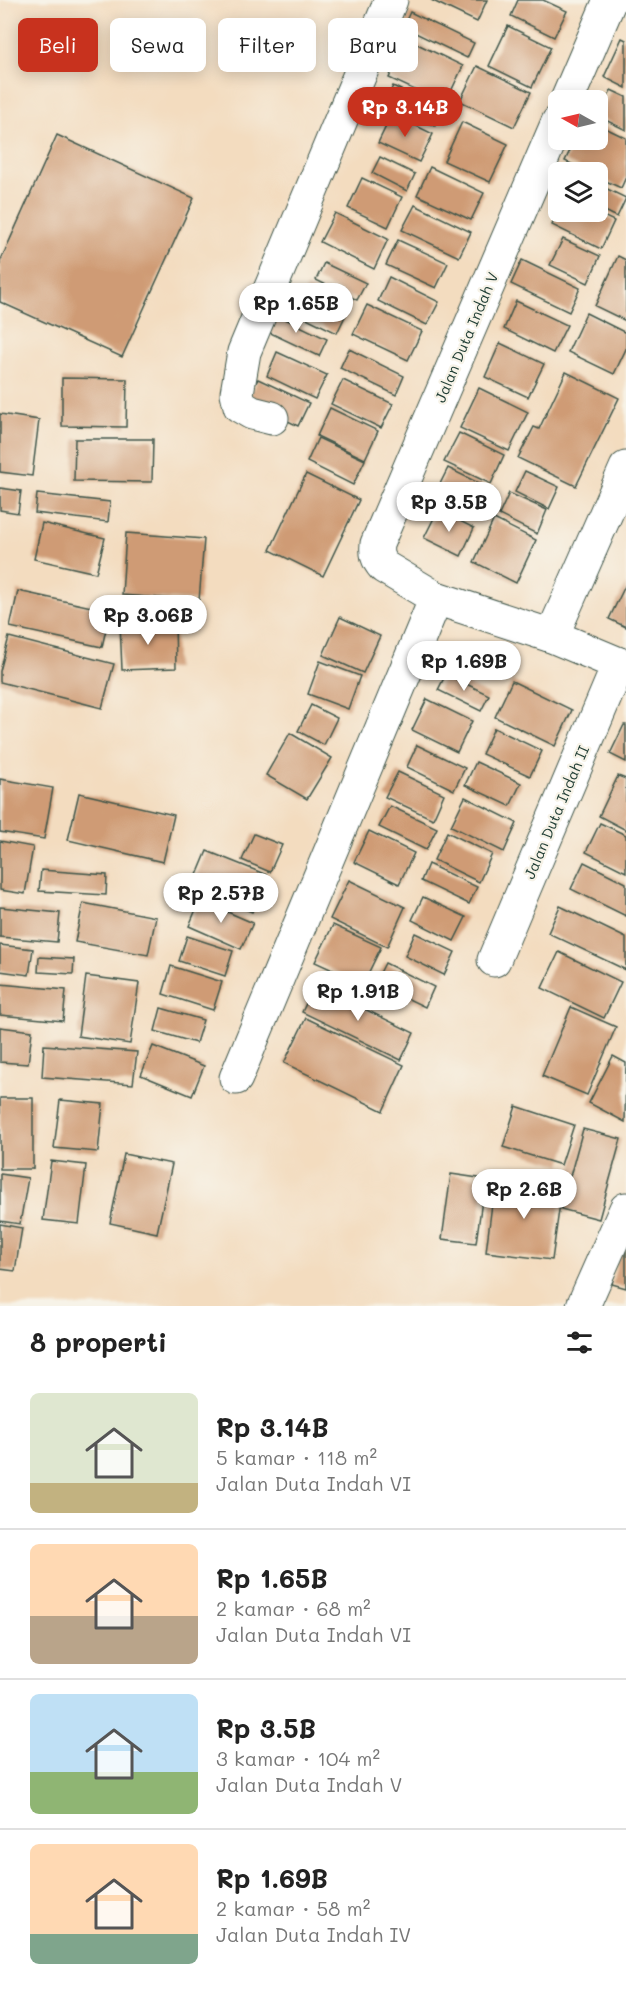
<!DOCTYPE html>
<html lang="id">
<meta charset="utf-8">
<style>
:root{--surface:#fff;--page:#f6f6f6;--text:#222;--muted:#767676;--line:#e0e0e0;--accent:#c8321e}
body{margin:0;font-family:Mali,sans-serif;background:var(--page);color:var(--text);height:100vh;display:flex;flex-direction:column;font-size:22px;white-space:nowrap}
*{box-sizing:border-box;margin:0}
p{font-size:20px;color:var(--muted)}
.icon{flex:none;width:33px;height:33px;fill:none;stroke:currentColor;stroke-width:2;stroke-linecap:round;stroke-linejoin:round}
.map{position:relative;height:1306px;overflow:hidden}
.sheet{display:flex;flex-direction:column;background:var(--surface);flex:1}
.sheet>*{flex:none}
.top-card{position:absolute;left:18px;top:18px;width:591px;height:54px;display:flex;gap:12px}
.needle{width:39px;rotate:278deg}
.fabs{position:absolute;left:548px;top:90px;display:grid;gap:12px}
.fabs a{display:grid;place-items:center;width:60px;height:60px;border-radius:9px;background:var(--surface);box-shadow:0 3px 15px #0003;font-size:30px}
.price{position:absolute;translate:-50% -51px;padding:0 14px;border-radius:21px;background:#fff;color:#222;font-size:20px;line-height:39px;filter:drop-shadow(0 2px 3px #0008)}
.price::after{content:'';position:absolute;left:50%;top:36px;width:18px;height:14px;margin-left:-9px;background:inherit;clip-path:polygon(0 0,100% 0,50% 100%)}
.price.on{background:var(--accent);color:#fff}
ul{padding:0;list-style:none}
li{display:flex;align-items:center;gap:18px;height:150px;padding:0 30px}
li+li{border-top:2px solid var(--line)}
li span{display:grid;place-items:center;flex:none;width:168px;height:120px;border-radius:9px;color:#555}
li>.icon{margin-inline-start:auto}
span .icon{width:72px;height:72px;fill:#fffc;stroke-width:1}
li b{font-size:26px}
h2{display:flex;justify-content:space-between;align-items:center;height:72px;padding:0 30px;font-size:26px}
.tag{padding:0 21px;border-radius:9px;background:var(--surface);box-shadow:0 3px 15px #0003;font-size:21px;line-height:54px}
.tag.on{background:var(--accent);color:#fff}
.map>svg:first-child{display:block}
.building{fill:#cf9b74}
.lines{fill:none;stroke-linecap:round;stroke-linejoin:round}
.minor-casing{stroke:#3f5549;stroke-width:35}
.minor{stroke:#fff;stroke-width:33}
.labels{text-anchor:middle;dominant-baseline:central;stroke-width:4.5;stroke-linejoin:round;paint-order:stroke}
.street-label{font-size:15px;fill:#1f3d34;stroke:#f7f3e8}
</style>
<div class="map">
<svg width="626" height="1306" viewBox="0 0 626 1306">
<rect width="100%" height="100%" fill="#f7f3e8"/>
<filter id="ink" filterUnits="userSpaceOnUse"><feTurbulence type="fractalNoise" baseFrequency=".0167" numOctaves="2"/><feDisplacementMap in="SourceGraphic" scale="12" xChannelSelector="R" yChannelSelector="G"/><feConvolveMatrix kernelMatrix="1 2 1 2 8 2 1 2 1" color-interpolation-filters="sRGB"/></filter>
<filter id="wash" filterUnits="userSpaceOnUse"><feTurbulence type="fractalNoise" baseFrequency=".008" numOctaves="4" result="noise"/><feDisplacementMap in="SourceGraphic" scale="24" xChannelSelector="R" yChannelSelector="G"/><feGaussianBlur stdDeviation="1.35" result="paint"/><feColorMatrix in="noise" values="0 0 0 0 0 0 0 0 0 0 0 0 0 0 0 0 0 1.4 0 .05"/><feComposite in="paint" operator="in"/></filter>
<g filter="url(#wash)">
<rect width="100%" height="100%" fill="#f3dcbf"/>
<g id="blocks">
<g class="building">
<path d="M 431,0 L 487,0 L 477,22 Z"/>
<path d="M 518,0 L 543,0 L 567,11 L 554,37 L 511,16 Z"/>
<path d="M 410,12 L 474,43 L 467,58 L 403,27 Z"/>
<path d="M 508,26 L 551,47 L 532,87 L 489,66 Z"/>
<path d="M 622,38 L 626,40 L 626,88 L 604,77 Z"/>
<path d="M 407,39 L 463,66 L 445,104 L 389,78 Z"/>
<path d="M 477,66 L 531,92 L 514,127 L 460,101 Z"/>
<path d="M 393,86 L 442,111 L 435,126 L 385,103 Z"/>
<path d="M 611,90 L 626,97 L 626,130 L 599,117 Z"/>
<path d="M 392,114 L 433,134 L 419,162 L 378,143 Z"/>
<path d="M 462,122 L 508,144 L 490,182 L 444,161 Z"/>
<path d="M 597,124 L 626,138 L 626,177 L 621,188 L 597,177 L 597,172 L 588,172 L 565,161 L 575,140 L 597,140 Z"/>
<path d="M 57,135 L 194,198 L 122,357 L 0,302 L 0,262 Z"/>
<path d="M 380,157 L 415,174 L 407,191 L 372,173 Z"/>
<path d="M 430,167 L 484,193 L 471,220 L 417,195 Z"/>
<path d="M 362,178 L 402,197 L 388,227 L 348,208 Z"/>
<path d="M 597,184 L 626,198 L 617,217 L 597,207 Z"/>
<path d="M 415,205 L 471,232 L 459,257 L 402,230 Z"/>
<path d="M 558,212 L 595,212 L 614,221 L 601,249 L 552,225 Z"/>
<path d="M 335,213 L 388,239 L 374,269 L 320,242 Z"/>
<path d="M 563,239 L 600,256 L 588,283 L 550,265 Z"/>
<path d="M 398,240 L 448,263 L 436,288 L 386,265 Z"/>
<path d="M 618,256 L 626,260 L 626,321 L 595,306 Z"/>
<path d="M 522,260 L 580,288 L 569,312 L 511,284 Z"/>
<path d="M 324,263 L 366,283 L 357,300 L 316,280 Z"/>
<path d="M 389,277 L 439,302 L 427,325 L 378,301 Z"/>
<path d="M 306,287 L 349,308 L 337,333 L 294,312 Z"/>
<path d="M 516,301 L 567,325 L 553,353 L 504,329 Z"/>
<path d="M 367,305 L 422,331 L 408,360 L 353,334 Z"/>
<path d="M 273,313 L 327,339 L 319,356 L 264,330 Z"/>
<path d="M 586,313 L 626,333 L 626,349 L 614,374 L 568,352 Z"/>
<path d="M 500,343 L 544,364 L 528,397 L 485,377 Z"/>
<path d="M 349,349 L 404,376 L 396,395 L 340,368 Z"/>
<path d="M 277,352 L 327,375 L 315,399 L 267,376 Z"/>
<path d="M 566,372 L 619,398 L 576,486 L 518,458 L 534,427 L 539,429 Z"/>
<path d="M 62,378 L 127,379 L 126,427 L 62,426 Z"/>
<path d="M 258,379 L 309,403 L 298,426 L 247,401 Z"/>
<path d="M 343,380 L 393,404 L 381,428 L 331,404 Z"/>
<path d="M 479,388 L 528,412 L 509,451 L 460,428 Z"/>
<path d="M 330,408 L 378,431 L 365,459 L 317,436 Z"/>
<path d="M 0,414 L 39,420 L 32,476 L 0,472 Z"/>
<path d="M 459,433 L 504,455 L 491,484 L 444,462 Z"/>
<path d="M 318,438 L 365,460 L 353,485 L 307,462 Z"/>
<path d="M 75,439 L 153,439 L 152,482 L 74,481 Z"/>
<path d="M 448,468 L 495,491 L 481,521 L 433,498 Z"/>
<path d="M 525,471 L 559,487 L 549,509 L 515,492 Z"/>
<path d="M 306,474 L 359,500 L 323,576 L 270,550 Z"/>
<path d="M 0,488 L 21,491 L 18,513 L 0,510 Z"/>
<path d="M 509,493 L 547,510 L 537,534 L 499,515 Z"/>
<path d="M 37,494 L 110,502 L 108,522 L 35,513 Z"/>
<path d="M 438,510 L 474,528 L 461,556 L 424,538 Z"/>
<path d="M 494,519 L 536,540 L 516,583 L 474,562 Z"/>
<path d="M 42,523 L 105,538 L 96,573 L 34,559 Z"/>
<path d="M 126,533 L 204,539 L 199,601 L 122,595 Z"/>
<path d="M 626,584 L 626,627 L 609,619 Z"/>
<path d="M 18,591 L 110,611 L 102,647 L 10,627 Z"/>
<path d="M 340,617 L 380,636 L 363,673 L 323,655 Z"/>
<path d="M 175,622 L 176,668 L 122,670 L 120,623 Z"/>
<path d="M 9,637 L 114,664 L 102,708 L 0,682 L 0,671 Z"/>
<path d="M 320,661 L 360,676 L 348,709 L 308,694 Z"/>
<path d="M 446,674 L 489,695 L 481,711 L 438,690 Z"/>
<path d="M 512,681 L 572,710 L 555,746 L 495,717 Z"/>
<path d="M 427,699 L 472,721 L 457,752 L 412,730 Z"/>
<path d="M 311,705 L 337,718 L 324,745 L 298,731 Z"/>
<path d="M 624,725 L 626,725 L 626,762 L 610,754 Z"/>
<path d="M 494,728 L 542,751 L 530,776 L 482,754 Z"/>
<path d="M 290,733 L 332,758 L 307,799 L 266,775 Z"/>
<path d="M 417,745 L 465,768 L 454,790 L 407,767 Z"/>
<path d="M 476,762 L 521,783 L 510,806 L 465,785 Z"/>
<path d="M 398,772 L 444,794 L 433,819 L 385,797 Z"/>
<path d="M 618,776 L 626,779 L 626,830 L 599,816 Z"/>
<path d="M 0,779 L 53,788 L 44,839 L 0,832 Z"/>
<path d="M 79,793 L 174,815 L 163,862 L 68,840 Z"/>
<path d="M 465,797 L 517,823 L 504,852 L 451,826 Z"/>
<path d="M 390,806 L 437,828 L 426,850 L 379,827 Z"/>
<path d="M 600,823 L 626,835 L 626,872 L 586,852 Z"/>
<path d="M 369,831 L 414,853 L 399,884 L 354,862 Z"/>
<path d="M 447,832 L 492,854 L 479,882 L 434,860 Z"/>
<path d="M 254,834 L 282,845 L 270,872 L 242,860 Z"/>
<path d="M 0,841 L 33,847 L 25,894 L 0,890 Z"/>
<path d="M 207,851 L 267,875 L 252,912 L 192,887 Z"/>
<path d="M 584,862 L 626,883 L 626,916 L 571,889 Z"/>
<path d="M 428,864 L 477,887 L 469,904 L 421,881 Z"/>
<path d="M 41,870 L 107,875 L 106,895 L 39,891 Z"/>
<path d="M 349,880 L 405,907 L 387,947 L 330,919 Z"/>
<path d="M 423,897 L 466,917 L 454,941 L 412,920 Z"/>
<path d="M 200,900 L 253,923 L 241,949 L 189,926 Z"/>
<path d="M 83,903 L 156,917 L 148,955 L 75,942 Z"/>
<path d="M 560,906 L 626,938 L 626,970 L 548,933 Z"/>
<path d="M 0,907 L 60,913 L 57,942 L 0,937 Z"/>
<path d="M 333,925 L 381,947 L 363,984 L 315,962 Z"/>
<path d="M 415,933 L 455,952 L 444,975 L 405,956 Z"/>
<path d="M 187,936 L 233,951 L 225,976 L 179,961 Z"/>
<path d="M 0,945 L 33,949 L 29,975 L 0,971 Z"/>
<path d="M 559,952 L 621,982 L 604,1018 L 542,988 Z"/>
<path d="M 39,957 L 74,959 L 73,974 L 38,972 Z"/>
<path d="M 385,963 L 434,987 L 425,1007 L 375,983 Z"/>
<path d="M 171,966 L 222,982 L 213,1010 L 163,994 Z"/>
<path d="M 86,976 L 139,983 L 130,1044 L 78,1036 Z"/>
<path d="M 0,984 L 66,990 L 63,1021 L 0,1015 Z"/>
<path d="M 315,985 L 414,1033 L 401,1060 L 302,1012 Z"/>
<path d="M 571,1007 L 616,1027 L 587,1095 L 542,1076 Z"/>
<path d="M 161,1008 L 203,1020 L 196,1043 L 155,1031 Z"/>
<path d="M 306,1018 L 404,1065 L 383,1111 L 284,1063 Z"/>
<path d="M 0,1027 L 32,1031 L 28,1064 L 0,1062 Z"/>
<path d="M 44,1045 L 137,1052 L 133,1084 L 42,1077 Z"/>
<path d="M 153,1046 L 204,1066 L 192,1096 L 141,1075 Z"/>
<path d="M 613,1056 L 626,1063 L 625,1122 L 589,1103 Z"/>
<rect x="0" y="1098" width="33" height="71"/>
<path d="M 60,1100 L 103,1104 L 98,1152 L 54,1148 Z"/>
<path d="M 516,1106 L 574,1125 L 561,1165 L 503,1147 Z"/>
<path d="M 583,1129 L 621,1139 L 599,1219 L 561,1209 Z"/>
<path d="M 124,1154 L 172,1164 L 157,1233 L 110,1223 Z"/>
<path d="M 51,1161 L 86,1165 L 79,1224 L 43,1220 Z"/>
<path d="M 0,1174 L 28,1178 L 20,1224 L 0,1221 Z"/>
<path d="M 451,1174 L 485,1179 L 476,1243 L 442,1239 Z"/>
<path d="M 495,1180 L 562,1189 L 552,1260 L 486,1252 Z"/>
<path d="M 0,1224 L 22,1228 L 15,1271 L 0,1269 Z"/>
<path d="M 620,1249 L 626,1251 L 626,1288 L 612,1284 Z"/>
</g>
</g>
</g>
<g filter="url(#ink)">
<use href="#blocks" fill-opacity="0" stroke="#3f5549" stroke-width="1.5"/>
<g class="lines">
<g class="minor-casing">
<g id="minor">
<path d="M 567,100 L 610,0"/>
<path d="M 558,122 L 377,544 C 376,554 377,559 384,567 L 436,598 L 552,636 L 626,667"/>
<path d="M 272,418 L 252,413 L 240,406 L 237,393 L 244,352 L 391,0"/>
<path d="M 552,636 L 626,468"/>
<path d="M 494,960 L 619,664"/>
<path d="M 236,1078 L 436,598"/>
<path d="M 583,1306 L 626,1209"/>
</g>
</g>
<use href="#minor" class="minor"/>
</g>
</g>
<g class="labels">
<g class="street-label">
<text transform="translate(466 337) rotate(-67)">Jalan Duta Indah V</text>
<text transform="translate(556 812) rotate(-67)">Jalan Duta Indah II</text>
</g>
</g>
</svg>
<div class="fabs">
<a><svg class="needle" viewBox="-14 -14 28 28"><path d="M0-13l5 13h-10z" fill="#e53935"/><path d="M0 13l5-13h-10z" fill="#767676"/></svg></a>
<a><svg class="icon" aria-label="layers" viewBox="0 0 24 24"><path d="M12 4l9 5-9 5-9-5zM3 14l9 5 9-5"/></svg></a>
</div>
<b class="price on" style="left:405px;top:138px">Rp 3.14B</b>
<b class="price" style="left:296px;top:334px">Rp 1.65B</b>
<b class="price" style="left:449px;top:533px">Rp 3.5B</b>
<b class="price" style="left:148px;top:646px">Rp 3.06B</b>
<b class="price" style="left:464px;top:692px">Rp 1.69B</b>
<b class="price" style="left:221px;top:924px">Rp 2.57B</b>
<b class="price" style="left:358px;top:1022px">Rp 1.91B</b>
<b class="price" style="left:524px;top:1220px">Rp 2.6B</b>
<div class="top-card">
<a class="tag on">Beli</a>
<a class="tag">Sewa</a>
<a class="tag">Filter</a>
<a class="tag">Baru</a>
</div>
</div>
<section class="sheet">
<h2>8 properti<svg class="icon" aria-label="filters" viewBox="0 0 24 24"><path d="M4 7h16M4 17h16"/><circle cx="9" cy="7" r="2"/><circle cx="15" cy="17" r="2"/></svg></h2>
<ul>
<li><span style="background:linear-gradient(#dfe7d0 75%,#c2b280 0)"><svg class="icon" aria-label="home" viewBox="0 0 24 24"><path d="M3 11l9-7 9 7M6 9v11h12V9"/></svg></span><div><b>Rp 3.14B</b><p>5 kamar · 118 m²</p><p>Jalan Duta Indah VI</p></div></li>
<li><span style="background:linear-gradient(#ffd9b3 60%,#b9a48a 0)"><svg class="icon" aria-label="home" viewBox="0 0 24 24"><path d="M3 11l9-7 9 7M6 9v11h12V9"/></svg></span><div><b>Rp 1.65B</b><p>2 kamar · 68 m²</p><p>Jalan Duta Indah VI</p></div></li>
<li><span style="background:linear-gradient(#bfe0f5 65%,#8fb573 0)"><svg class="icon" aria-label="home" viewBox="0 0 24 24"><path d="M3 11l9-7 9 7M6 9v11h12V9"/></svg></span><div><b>Rp 3.5B</b><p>3 kamar · 104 m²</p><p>Jalan Duta Indah V</p></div></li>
<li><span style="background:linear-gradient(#ffd9b3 75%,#7fa58c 0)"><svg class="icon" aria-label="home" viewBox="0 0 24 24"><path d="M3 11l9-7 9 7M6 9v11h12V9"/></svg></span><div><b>Rp 1.69B</b><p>2 kamar · 58 m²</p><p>Jalan Duta Indah IV</p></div></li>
</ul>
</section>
